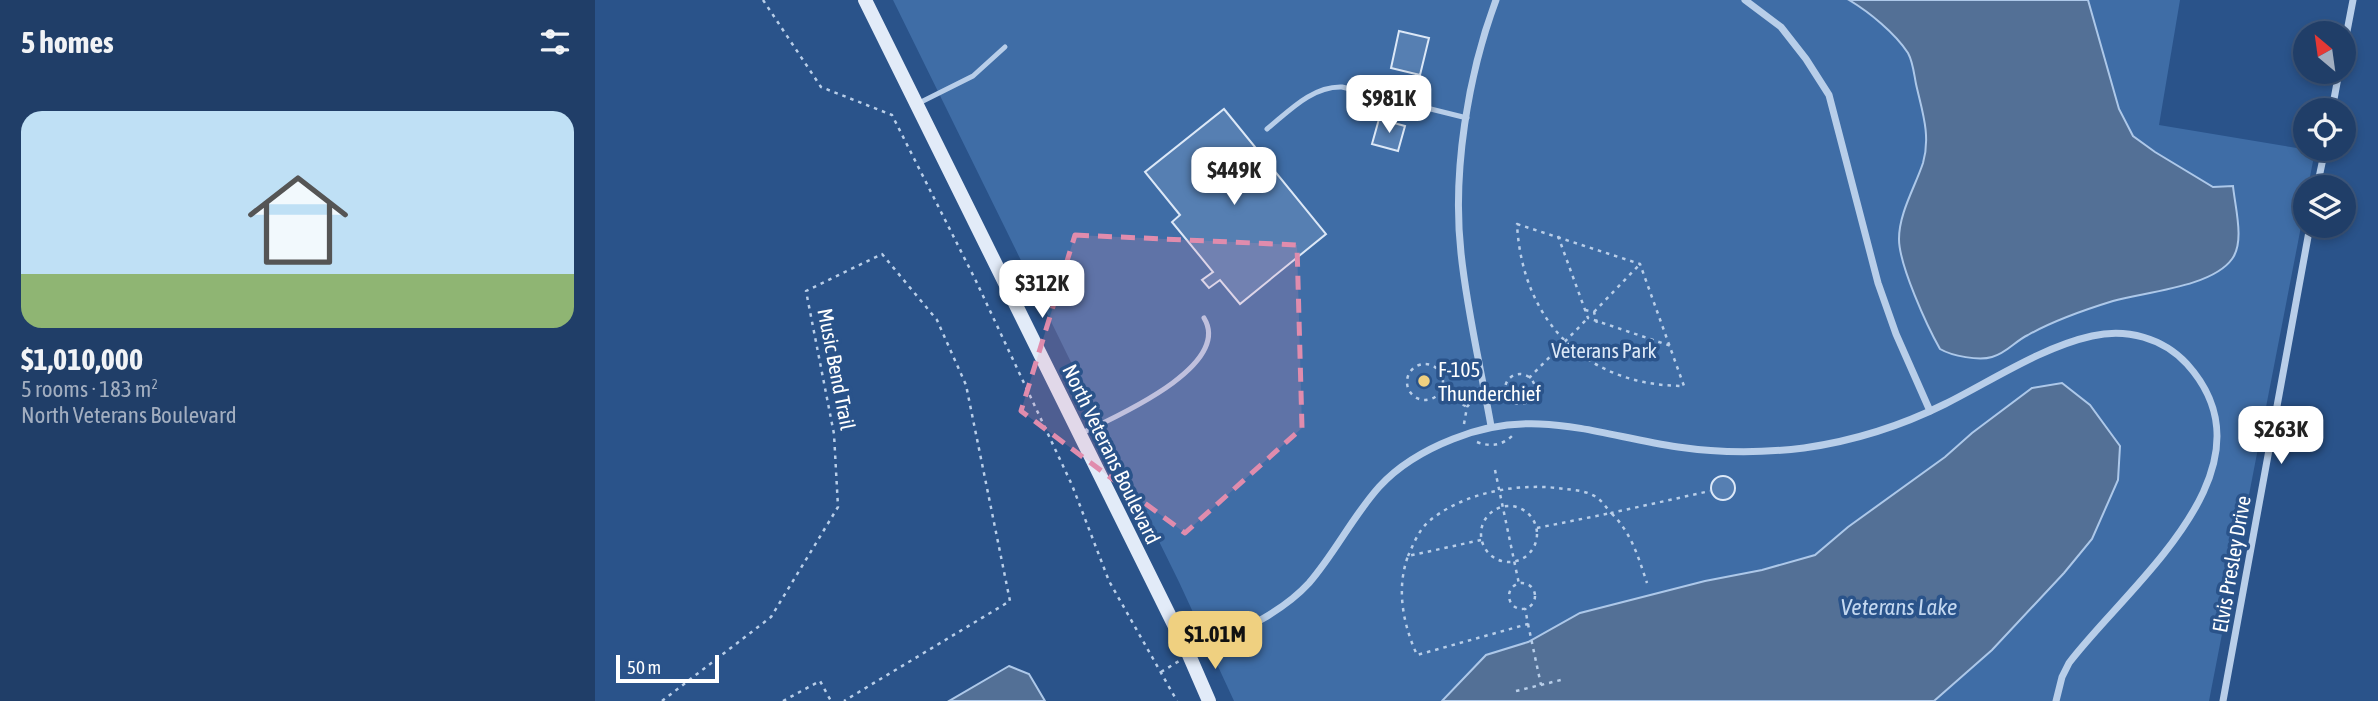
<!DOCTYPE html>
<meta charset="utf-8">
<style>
:root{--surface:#203e68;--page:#2d4971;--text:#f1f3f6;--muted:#a2aec0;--line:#3d577c;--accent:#efd080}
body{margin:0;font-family:"Asap Condensed",sans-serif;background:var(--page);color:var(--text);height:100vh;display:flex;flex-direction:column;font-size:26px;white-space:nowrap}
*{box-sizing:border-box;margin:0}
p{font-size:23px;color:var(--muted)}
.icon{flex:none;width:38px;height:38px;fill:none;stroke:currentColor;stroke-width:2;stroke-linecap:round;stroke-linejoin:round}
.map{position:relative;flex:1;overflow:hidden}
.sheet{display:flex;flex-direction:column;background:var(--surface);width:595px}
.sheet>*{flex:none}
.needle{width:46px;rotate:331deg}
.fabs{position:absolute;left:1698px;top:21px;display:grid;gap:14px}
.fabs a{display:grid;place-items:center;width:63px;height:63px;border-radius:50%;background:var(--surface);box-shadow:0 4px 10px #0003,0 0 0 2px var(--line);font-size:35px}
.scale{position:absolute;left:21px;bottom:18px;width:103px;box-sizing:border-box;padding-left:7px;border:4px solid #fff;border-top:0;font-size:19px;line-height:24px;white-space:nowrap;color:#fff;-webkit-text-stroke:5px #2a538a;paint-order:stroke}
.price{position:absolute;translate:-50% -60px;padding:0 16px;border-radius:14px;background:#fff;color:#222;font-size:23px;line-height:46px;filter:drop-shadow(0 2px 4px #0008)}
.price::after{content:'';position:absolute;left:50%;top:42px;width:21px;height:16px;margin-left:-10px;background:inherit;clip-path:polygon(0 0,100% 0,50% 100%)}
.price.on{background:var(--accent);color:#111}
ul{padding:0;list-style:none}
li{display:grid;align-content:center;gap:14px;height:371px;padding:0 21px}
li+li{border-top:2px solid var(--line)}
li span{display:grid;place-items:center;height:217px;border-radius:21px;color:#555}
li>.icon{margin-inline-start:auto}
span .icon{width:126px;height:126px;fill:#fffc;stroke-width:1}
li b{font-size:30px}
h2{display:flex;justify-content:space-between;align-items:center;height:84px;padding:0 21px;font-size:30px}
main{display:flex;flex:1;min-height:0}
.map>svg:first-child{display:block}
.green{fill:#3f6da6}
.water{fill:#537096;stroke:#adc8e9;stroke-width:2}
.building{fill:#567fb2;stroke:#dce8f7;stroke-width:2}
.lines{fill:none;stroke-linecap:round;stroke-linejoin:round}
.path{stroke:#b8cee9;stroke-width:2.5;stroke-dasharray:3.5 5;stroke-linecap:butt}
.lane{stroke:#b8cee9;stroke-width:5}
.street{stroke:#b8cee9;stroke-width:7}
.secondary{stroke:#e2ebf8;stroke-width:14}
.marked{fill:#e08cad;fill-opacity:0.2;stroke:#e08cad;stroke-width:5;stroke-dasharray:14 9;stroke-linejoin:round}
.poi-dot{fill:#efd080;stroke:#2a538a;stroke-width:2.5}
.labels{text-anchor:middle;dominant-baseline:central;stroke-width:7;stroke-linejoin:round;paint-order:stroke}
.park-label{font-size:21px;fill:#dce8f7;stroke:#2a538a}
.street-label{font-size:21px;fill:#fff;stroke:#2a538a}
.poi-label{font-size:21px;fill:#fff;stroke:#2a538a;text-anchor:start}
.water-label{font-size:23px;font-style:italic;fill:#c4d8f0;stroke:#2a538a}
</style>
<main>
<section class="sheet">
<h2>5 homes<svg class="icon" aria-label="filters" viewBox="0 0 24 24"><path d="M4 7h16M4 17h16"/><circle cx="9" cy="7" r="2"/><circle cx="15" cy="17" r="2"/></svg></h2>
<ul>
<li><span style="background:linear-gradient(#bfe0f5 75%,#8fb573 0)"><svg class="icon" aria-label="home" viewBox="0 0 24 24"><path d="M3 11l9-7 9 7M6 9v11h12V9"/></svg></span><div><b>$1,010,000</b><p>5 rooms · 183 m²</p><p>North Veterans Boulevard</p></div></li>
</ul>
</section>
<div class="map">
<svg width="1783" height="701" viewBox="0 0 1783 701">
<rect width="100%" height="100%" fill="#2a538a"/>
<path class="green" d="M 298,0 L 1585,0 L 1564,125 L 1720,151 L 1713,187 L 1710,187 L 1710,206 L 1614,701 L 639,701 L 584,582 Z"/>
<g class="water">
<path d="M 1254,0 L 1493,0 L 1524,109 L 1538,136 L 1560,152 L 1618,187 L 1638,186 C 1640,207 1650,242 1637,259 C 1617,287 1550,292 1518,301 C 1492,309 1456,322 1433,335 C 1420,341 1412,353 1397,357 C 1384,361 1357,356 1345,349 C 1332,326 1304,265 1304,239 C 1304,213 1320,187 1328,163 C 1336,135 1327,111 1321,84 C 1319,74 1318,62 1313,53 C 1300,33 1274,12 1254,0 Z"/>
<path d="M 1467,383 L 1495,405 L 1525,446 L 1523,480 L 1497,539 L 1469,573 L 1397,650 L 1339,701 L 847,701 L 891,655 L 933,642 L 985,613 L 1110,581 L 1167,570 L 1220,555 L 1253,527 L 1350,457 L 1377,433 L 1437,388 Z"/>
<path d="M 414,666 L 434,674 L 450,701 L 354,701 Z"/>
</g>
<g class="building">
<path d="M 804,31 L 834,38 L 825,75 L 796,68 Z"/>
<path d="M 629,109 L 731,234 L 645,304 L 625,280 L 614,288 L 607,280 L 618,272 L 577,222 L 585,215 L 550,172 Z"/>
<path d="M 784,119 L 810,126 L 803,151 L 777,144 Z"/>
<circle cx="1128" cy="488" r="12"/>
</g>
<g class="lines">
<g class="path">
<path d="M 168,0 L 226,87 L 297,115 L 381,281 L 477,485 L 514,581 L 582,701"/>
<path d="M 922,224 L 1045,264 L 1089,386 C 991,386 927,321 922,224 Z"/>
<path d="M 963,236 L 993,318 L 1076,346"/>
<path d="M 990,310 L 999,312 L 1002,323"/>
<path d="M 999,312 L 1045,264"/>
<circle cx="830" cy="382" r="18"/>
<circle cx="925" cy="389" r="15"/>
<path d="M 934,378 L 993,318"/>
<path d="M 846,391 L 872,407"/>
<path d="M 869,424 L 872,407 L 881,396"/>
<path d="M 882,442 C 895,447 906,446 917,436"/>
<path d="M 900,470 L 924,584"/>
<circle cx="914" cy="534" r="28"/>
<path d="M 942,528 L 1016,513 C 1036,532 1043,556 1052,583"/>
<path d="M 886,540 L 813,556 C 801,589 808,624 822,655 L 933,624 L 930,608"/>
<path d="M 813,556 C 818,545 823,532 832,523 C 867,492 925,482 970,489 C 980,490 992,491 1001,497 C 1007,501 1011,507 1016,513 L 1115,491"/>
<circle cx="927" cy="596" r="13"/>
<path d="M 933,624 L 946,685"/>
<path d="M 566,672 L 584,661"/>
<path d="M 921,691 L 970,679"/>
<path d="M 67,701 L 176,617 L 243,507 L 239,434 L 211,291 L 287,254 L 342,320 L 371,385 L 415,601 L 249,701"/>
<path d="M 188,701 L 225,681 L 236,701"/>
</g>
<g class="lane">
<path d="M 322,104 L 378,76 L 410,47"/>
<path d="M 672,129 C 694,111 717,86 747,87 L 872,118"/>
<path d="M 487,433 C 520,417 638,366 609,318"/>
</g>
<g class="street">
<path d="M 1150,0 L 1186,27 L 1211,59 L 1234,95 L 1283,283 L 1301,334 L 1335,411"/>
<path d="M 1748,52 L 1758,0"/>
<path d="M 1737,110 L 1744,72"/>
<path d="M 1722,187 L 1730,149"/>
<path d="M 896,426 C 886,369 872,311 866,253 C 857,172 873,75 901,0"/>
<path d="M 594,655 C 635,635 683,617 714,583 C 740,553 758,516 784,487 C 804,465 830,450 858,439 C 939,406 1002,435 1083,447 C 1124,453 1168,453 1209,448 C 1258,441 1306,426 1350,404 C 1396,381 1447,347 1497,336 C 1532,328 1568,338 1592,364 C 1687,469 1532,586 1474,663 L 1467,677 L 1461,701"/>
<path d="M 1628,701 L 1715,226"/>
</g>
<path class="secondary" d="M 270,0 L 594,655 L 614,701"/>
</g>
<path class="marked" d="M 480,235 L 702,245 L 707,428 L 590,533 L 426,411 Z"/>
<circle class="poi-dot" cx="829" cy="381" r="7"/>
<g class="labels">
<g class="park-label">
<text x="1009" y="350">Veterans Park</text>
</g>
<g class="street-label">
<text transform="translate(242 369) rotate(79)">Music Bend Trail</text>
<text transform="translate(517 454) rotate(64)">North Veterans Boulevard</text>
<text transform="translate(1636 564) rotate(-80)">Elvis Presley Drive</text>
</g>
<g class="poi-label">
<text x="843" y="369">F-105<tspan x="843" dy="24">Thunderchief</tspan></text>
</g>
<g class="water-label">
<text x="1304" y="607">Veterans Lake</text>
</g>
</g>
</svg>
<div class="fabs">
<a><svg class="needle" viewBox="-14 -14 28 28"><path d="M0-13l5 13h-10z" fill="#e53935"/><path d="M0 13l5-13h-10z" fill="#a2aec0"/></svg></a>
<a><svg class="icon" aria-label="locate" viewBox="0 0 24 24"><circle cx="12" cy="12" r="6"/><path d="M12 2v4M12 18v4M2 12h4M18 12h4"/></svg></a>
<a><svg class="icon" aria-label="layers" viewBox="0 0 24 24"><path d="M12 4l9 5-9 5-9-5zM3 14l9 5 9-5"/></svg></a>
</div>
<div class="scale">50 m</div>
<b class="price" style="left:794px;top:135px">$981K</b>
<b class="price" style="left:639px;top:207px">$449K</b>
<b class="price" style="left:447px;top:320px">$312K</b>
<b class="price" style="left:1686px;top:466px">$263K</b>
<b class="price on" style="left:620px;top:671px">$1.01M</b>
</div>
</main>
